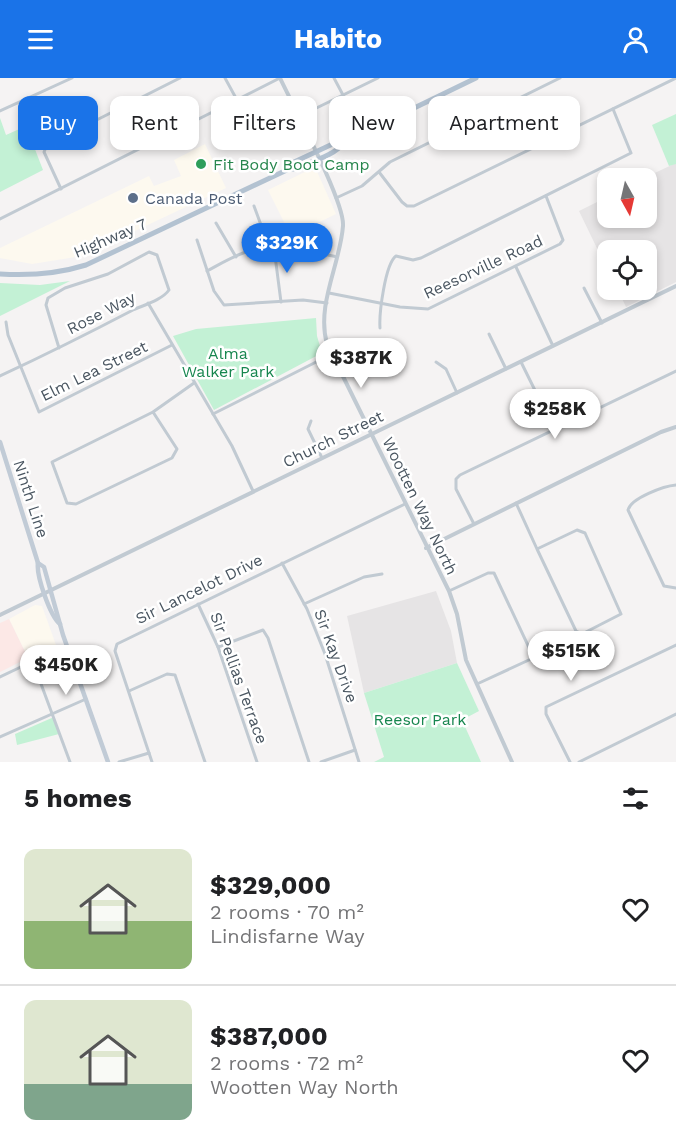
<!DOCTYPE html>
<meta charset="utf-8">
<style>
:root{--surface:#fff;--page:#f6f6f6;--text:#202124;--muted:#757577;--line:#e0e0e0;--accent:#1a73e8}
body{margin:0;font-family:"Work Sans",sans-serif;background:var(--page);color:var(--text);height:100vh;display:flex;flex-direction:column;font-size:22px;white-space:nowrap}
*{box-sizing:border-box;margin:0}
p{font-size:20px;color:var(--muted)}
.icon{flex:none;width:33px;height:33px;fill:none;stroke:currentColor;stroke-width:2;stroke-linecap:round;stroke-linejoin:round}
.map{position:relative;height:684px;overflow:hidden}
.sheet{display:flex;flex-direction:column;background:var(--surface);flex:1}
.sheet>*{flex:none}
.hud{position:absolute;left:18px;top:18px;width:640px;height:54px;display:flex;gap:12px}
.needle{width:39px;rotate:172deg}
.controls{position:absolute;left:597px;top:90px;display:grid;gap:12px}
.controls a{display:grid;place-items:center;width:60px;height:60px;border-radius:12px;background:var(--surface);box-shadow:0 3px 9px #0003;font-size:30px}
.price{position:absolute;translate:-50% -51px;padding:0 14px;border-radius:21px;background:#fff;color:#222;font-size:20px;line-height:39px;filter:drop-shadow(0 2px 3px #0008)}
.price::after{content:'';position:absolute;left:50%;top:36px;width:18px;height:14px;margin-left:-9px;background:inherit;clip-path:polygon(0 0,100% 0,50% 100%)}
.price.selected{background:var(--accent);color:#fff}
ul{padding:0;list-style:none}
li{display:flex;align-items:center;gap:18px;height:150px;padding:0 24px}
li+li{border-top:2px solid var(--line)}
li span{display:grid;place-items:center;flex:none;width:168px;height:120px;border-radius:12px;color:#555}
li>.icon{margin-inline-start:auto}
span .icon{width:72px;height:72px;fill:#fffc;stroke-width:1}
li b{font-size:26px}
h2{display:flex;justify-content:space-between;align-items:center;height:72px;padding:0 24px;font-size:26px}
.pill{padding:0 21px;border-radius:12px;background:var(--surface);box-shadow:0 3px 9px #0003;font-size:21px;line-height:54px}
.pill.selected{background:var(--accent);color:#fff}
header{display:flex;justify-content:space-between;align-items:center;height:78px;padding:0 24px;background:var(--accent);color:#fff;font-size:27px;font-weight:700}
.map>svg:first-child{display:block}
.commercial{fill:#fdf9ef}
.education{fill:#e6e4e5}
.medical{fill:#fce8e6}
.green{fill:#c3f1d5}
.lines{fill:none;stroke-linecap:round;stroke-linejoin:round}
.minor{stroke:#c1cad2;stroke-width:3}
.tertiary{stroke:#c1cad2;stroke-width:4}
.secondary{stroke:#c1cbd6;stroke-width:4.5}
.primary{stroke:#b3c2d1;stroke-width:5}
.leisure-dot{fill:#2e9e5b;stroke:#fff;stroke-width:2}
.service-dot{fill:#5c6f8a;stroke:#fff;stroke-width:2}
.labels{text-anchor:middle;dominant-baseline:central;stroke-width:5;stroke-linejoin:round;paint-order:stroke}
.leisure-label{font-size:16px;fill:#27864d;stroke:#fff;text-anchor:start}
.service-label{font-size:16px;fill:#4e5e75;stroke:#fff;text-anchor:start}
.street-label{font-size:16px;fill:#4a5661;stroke:#fff}
.park-label{font-size:16px;fill:#17864f;stroke:#fff}
</style>
<header><svg class="icon" aria-label="menu" viewBox="0 0 24 24"><path d="M4 6h16M4 12h16M4 18h16"/></svg>Habito<svg class="icon" aria-label="person" viewBox="0 0 24 24"><circle cx="12" cy="8" r="4"/><path d="M4 21q1-7 8-7t8 7"/></svg></header>
<div class="map">
<svg width="676" height="684" viewBox="0 0 676 684">
<rect width="100%" height="100%" fill="#f5f3f3"/>
<g class="commercial">
<path d="M 205,66 L 226,110 L 82,178 L 32,186 L 0,180 L 0,170 L 149,98 L 154,108 L 181,98 L 174,82 Z"/>
<path d="M 315,89 L 336,136 L 291,158 L 268,112 Z"/>
<path d="M 35,527 L 42,528 L 56,567 L 28,580 L 9,541 Z"/>
</g>
<g class="education">
<path d="M 676,85 L 676,204 L 626,229 L 618,212 L 646,212 L 646,172 L 608,172 L 607,191 L 579,133 L 607,119 L 608,140 L 646,140 L 646,100 L 644,100 Z"/>
<path d="M 436,513 L 451,553 L 457,585 L 364,615 L 347,538 Z"/>
</g>
<path class="medical" d="M 9,541 L 28,580 L 0,594 L 0,545 Z"/>
<g class="green">
<path d="M 676,36 L 676,86 L 669,88 L 652,47 Z"/>
<path d="M 0,40 L 6,57 L 26,48 L 43,92 L 0,114 Z"/>
<path d="M 70,203 L 0,238 L 0,205 L 40,207 Z"/>
<path d="M 316,240 L 317,258 L 322,275 L 214,332 L 173,258 L 196,251 Z"/>
<path d="M 457,585 L 479,633 L 462,642 L 481,684 L 374,684 L 384,679 L 364,615 Z"/>
<path d="M 54,639 L 59,656 L 17,667 L 15,656 Z"/>
</g>
<g class="lines">
<g class="minor">
<path d="M 225,0 L 237,22"/>
<path d="M 334,0 L 343,17"/>
<path d="M 0,33 L 72,0"/>
<path d="M 298,39 L 378,0"/>
<path d="M 379,94 L 402,124 L 407,128 L 414,128 L 676,0"/>
<path d="M 61,111 L 44,74 L 47,67 L 180,0"/>
<path d="M 336,120 L 362,108 L 390,84 L 560,0"/>
<path d="M 254,128 L 261,147 L 263,170"/>
<path d="M 0,141 L 280,0"/>
<path d="M 216,145 L 236,179"/>
<path d="M 197,162 L 214,213 L 224,227 L 303,222 L 327,225"/>
<path d="M 274,170 L 281,224"/>
<path d="M 516,189 L 553,268"/>
<path d="M 207,193 C 220,186 235,177 249,173 C 278,164 309,173 337,179"/>
<path d="M 584,210 L 602,245"/>
<path d="M 329,215 L 400,229 L 428,231 L 560,166 L 563,162 L 546,118"/>
<path d="M 148,225 L 232,368 L 253,413"/>
<path d="M 6,244 L 8,257 L 39,334 L 172,267"/>
<path d="M 380,250 C 379,236 385,186 396,178 L 413,182 L 421,180 L 631,75 L 613,31"/>
<path d="M 489,256 L 506,291"/>
<path d="M 436,284 L 446,291 L 457,315"/>
<path d="M 521,284 L 554,351"/>
<path d="M 0,298 C 45,277 89,255 133,232 C 144,227 162,222 169,212 L 157,177 L 149,174 L 108,196 L 65,210 L 48,220 L 46,227 L 59,270"/>
<path d="M 153,334 L 52,384 L 67,425 L 76,426 L 172,380 L 177,371 L 153,334 L 194,305"/>
<path d="M 213,336 L 332,276"/>
<path d="M 311,343 L 308,351 L 322,380"/>
<path d="M 676,407 C 664,408 631,420 628,432 L 664,508 L 676,510"/>
<path d="M 516,425 L 537,471 L 577,452 L 585,455 L 621,536 L 582,556 L 576,553 L 537,471"/>
<path d="M 474,446 L 456,411 L 456,401 L 460,397 L 676,293"/>
<path d="M 282,485 L 307,531 L 325,576 L 359,684"/>
<path d="M 449,513 L 488,495 L 494,495 L 532,576 L 531,581 L 477,606"/>
<path d="M 198,526 L 218,569 L 257,684"/>
<path d="M 304,526 L 364,499 L 382,496"/>
<path d="M 218,569 L 263,552 L 268,560 L 309,684"/>
<path d="M 0,599 L 25,587 L 34,587 L 70,684"/>
<path d="M 129,613 L 167,596 L 175,597 L 205,684"/>
<path d="M 0,659 L 86,621"/>
<path d="M 119,684 L 149,675"/>
<path d="M 152,684 L 115,573 L 117,566 L 405,426"/>
<path d="M 321,684 L 355,672"/>
<path d="M 570,684 L 546,636 L 546,629 L 676,567"/>
<path d="M 579,684 L 676,636"/>
</g>
<g class="tertiary">
<path d="M 280,0 C 293,28 345,124 343,148 C 340,187 316,227 327,266 L 449,513 L 457,536 L 466,582 L 512,684"/>
<path d="M 426,470 L 661,354 L 676,349"/>
<path d="M 0,537 L 676,208"/>
</g>
<g class="secondary">
<path d="M 0,364 L 38,485 C 36,497 50,538 60,546"/>
<path d="M 38,485 L 44,489 L 63,557 L 108,684"/>
</g>
<g class="primary">
<path d="M 289,91 L 292,85 L 339,63 L 344,64 L 476,0"/>
<path d="M 0,196 C 31,198 57,196 86,187 L 289,91 L 294,91 C 307,85 337,77 344,64"/>
</g>
</g>
<circle class="leisure-dot" cx="201" cy="86" r="6"/>
<circle class="service-dot" cx="133" cy="120" r="6"/>
<g class="labels">
<g class="leisure-label">
<text x="213" y="86">Fit Body Boot Camp</text>
</g>
<g class="service-label">
<text x="145" y="120">Canada Post</text>
</g>
<g class="street-label">
<text transform="translate(110 160) rotate(-23)">Highway 7</text>
<text transform="translate(483 189) rotate(-25)">Reesorville Road</text>
<text transform="translate(101 235) rotate(-27)">Rose Way</text>
<text transform="translate(94 293) rotate(-26)">Elm Lea Street</text>
<text transform="translate(333 361) rotate(-26)">Church Street</text>
<text transform="translate(31 421) rotate(72)">Ninth Line</text>
<text transform="translate(420 428) rotate(64)">Wootten Way North</text>
<text transform="translate(199 511) rotate(-26)">Sir Lancelot Drive</text>
<text transform="translate(336 578) rotate(70)">Sir Kay Drive</text>
<text transform="translate(239 600) rotate(70)">Sir Pellias Terrace</text>
</g>
<g class="park-label">
<text x="228" y="275">Alma<tspan x="228" dy="18">Walker Park</tspan></text>
<text x="420" y="641">Reesor Park</text>
</g>
</g>
</svg>
<div class="controls">
<a><svg class="needle" viewBox="-14 -14 28 28"><path d="M0-13l5 13h-10z" fill="#e53935"/><path d="M0 13l5-13h-10z" fill="#757577"/></svg></a>
<a><svg class="icon" aria-label="locate" viewBox="0 0 24 24"><circle cx="12" cy="12" r="6"/><path d="M12 2v4M12 18v4M2 12h4M18 12h4"/></svg></a>
</div>
<b class="price selected" style="left:287px;top:196px">$329K</b>
<b class="price" style="left:361px;top:311px">$387K</b>
<b class="price" style="left:555px;top:362px">$258K</b>
<b class="price" style="left:571px;top:604px">$515K</b>
<b class="price" style="left:66px;top:618px">$450K</b>
<div class="hud">
<a class="pill selected">Buy</a>
<a class="pill">Rent</a>
<a class="pill">Filters</a>
<a class="pill">New</a>
<a class="pill">Apartment</a>
</div>
</div>
<section class="sheet">
<h2>5 homes<svg class="icon" aria-label="filters" viewBox="0 0 24 24"><path d="M4 7h16M4 17h16"/><circle cx="9" cy="7" r="2"/><circle cx="15" cy="17" r="2"/></svg></h2>
<ul>
<li><span style="background:linear-gradient(#dfe7d0 60%,#8fb573 0)"><svg class="icon" aria-label="home" viewBox="0 0 24 24"><path d="M3 11l9-7 9 7M6 9v11h12V9"/></svg></span><div><b>$329,000</b><p>2 rooms · 70 m²</p><p>Lindisfarne Way</p></div><svg class="icon" aria-label="heart" viewBox="0 0 24 24"><path d="M12 20l-8-8c-3-5 5-10 8-4 3-6 11-1 8 4z"/></svg></li>
<li><span style="background:linear-gradient(#dfe7d0 70%,#7fa58c 0)"><svg class="icon" aria-label="home" viewBox="0 0 24 24"><path d="M3 11l9-7 9 7M6 9v11h12V9"/></svg></span><div><b>$387,000</b><p>2 rooms · 72 m²</p><p>Wootten Way North</p></div><svg class="icon" aria-label="heart" viewBox="0 0 24 24"><path d="M12 20l-8-8c-3-5 5-10 8-4 3-6 11-1 8 4z"/></svg></li>
</ul>
</section>
